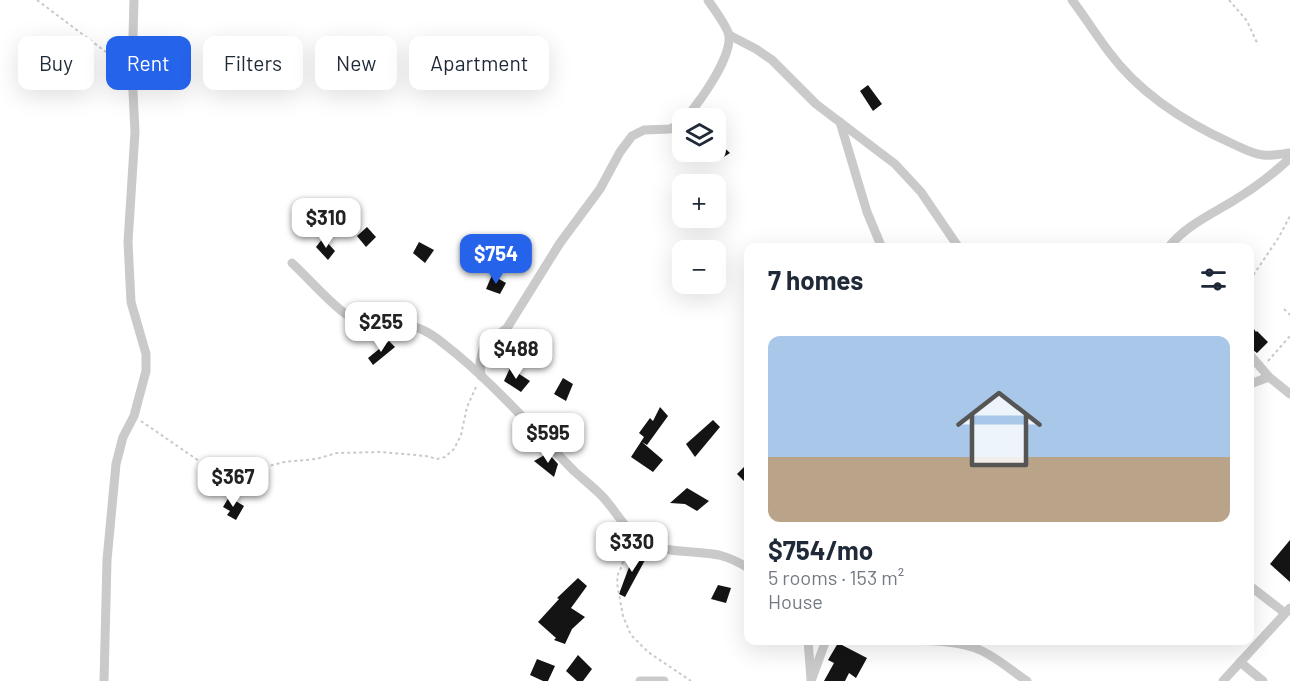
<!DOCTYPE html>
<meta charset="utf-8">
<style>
:root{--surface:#fff;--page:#f2f2f3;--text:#1f2937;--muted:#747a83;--accent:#2563eb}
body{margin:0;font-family:Barlow,sans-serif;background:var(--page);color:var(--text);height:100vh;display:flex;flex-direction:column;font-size:22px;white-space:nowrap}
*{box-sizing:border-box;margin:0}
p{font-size:20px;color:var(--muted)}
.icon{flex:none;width:33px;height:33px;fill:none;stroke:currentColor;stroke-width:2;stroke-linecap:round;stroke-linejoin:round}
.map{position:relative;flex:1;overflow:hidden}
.sheet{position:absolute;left:744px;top:243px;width:510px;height:402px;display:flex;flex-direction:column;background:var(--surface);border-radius:12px;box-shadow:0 6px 24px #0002}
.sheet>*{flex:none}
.hud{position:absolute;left:18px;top:36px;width:570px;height:54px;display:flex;gap:12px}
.tools{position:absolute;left:672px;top:108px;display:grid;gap:12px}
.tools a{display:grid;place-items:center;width:54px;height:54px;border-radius:12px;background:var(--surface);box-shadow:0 6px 24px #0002;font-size:30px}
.price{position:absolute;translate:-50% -51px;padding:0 14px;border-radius:12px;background:#fff;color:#222;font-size:20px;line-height:39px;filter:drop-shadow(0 2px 3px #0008)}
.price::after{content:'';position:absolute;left:50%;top:36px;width:18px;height:14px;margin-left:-9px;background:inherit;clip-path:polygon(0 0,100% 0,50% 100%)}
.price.on{background:var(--accent);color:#fff}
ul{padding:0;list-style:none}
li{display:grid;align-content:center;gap:12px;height:318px;padding:0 24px}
li span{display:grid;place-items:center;height:186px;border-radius:12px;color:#555}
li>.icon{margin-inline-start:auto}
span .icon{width:108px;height:108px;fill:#fffc;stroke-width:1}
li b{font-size:26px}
h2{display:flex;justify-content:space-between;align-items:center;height:72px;padding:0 24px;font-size:26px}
.tag{padding:0 21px;border-radius:12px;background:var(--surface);box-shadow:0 6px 24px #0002;font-size:21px;line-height:54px}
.tag.on{background:var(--accent);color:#fff}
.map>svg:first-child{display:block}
.building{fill:#141414}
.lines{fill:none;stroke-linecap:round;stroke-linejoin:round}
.path{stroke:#cacaca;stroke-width:2;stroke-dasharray:3 3;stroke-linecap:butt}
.street{stroke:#cacaca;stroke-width:9}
</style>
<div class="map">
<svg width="1290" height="681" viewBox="0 0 1290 681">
<rect width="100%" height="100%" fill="#fff"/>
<g class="building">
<path d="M 868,85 L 882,104 L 873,111 L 860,91 Z"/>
<path d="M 716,140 L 730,153 L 722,158 L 716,154 Z"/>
<path d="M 367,227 L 376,237 L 366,247 L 357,236 Z"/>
<path d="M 323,238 L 335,251 L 328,260 L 316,247 Z"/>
<path d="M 419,242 L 434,250 L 425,263 L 413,253 Z"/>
<path d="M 492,275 L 506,283 L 500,294 L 486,289 Z"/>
<path d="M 1250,323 L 1256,332 L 1257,331 L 1268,342 L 1257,353 L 1250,348 Z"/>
<path d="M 389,341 L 395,347 L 373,365 L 368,358 Z"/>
<path d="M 510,368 L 530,381 L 521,392 L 504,381 Z"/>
<path d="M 563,378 L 573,384 L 566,401 L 554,394 Z"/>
<path d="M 660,407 L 668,416 L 647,445 L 642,442 L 663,460 L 653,472 L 631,457 L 644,437 L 639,433 L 650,418 L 653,421 Z"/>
<path d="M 713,420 L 720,427 L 695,457 L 686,444 Z"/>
<path d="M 548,453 L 558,464 L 554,477 L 534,461 Z"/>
<path d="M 748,463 L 748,485 L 737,474 Z"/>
<path d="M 687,488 L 709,501 L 697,511 L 685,504 L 670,503 Z"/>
<path d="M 229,497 L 244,506 L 236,520 L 227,515 L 230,511 L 223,507 Z"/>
<path d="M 1290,540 L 1290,582 L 1270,564 Z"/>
<path d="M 635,551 L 645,560 L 625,597 L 619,594 Z"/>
<path d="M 578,578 L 587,586 L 571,608 L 585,617 L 572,629 L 565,644 L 554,640 L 556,638 L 538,622 L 559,599 L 557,598 Z"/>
<path d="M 718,585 L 731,588 L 726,603 L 711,599 Z"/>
<path d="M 838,643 L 867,658 L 856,678 L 849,673 L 845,681 L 824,681 L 834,663 L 828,660 Z"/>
<path d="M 578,655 L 592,669 L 583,681 L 577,681 L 566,671 Z"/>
<path d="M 537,659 L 555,666 L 548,681 L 543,681 L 530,675 Z"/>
</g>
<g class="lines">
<g class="path">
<path d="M 37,0 L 122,64"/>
<path d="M 1229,0 L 1247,21 L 1258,45"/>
<path d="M 1250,280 L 1279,237 L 1290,216"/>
<path d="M 1284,309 L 1290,315"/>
<path d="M 1268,361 L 1290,336"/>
<path d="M 141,421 L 202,463 L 230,469 L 254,470 L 284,462 L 316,459 L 337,453 L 381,452 L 426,456 L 437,459 L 445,457 L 454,449 L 461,435 L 467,407 L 476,387"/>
<path d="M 627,544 L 622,566 L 618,574 L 617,583 L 623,616 L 631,635 L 648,652 L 691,681"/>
</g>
<g class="street">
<path d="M 1072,0 C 1085,17 1096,35 1109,52 C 1140,94 1186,123 1233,144 C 1242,148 1252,154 1263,155 C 1271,156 1281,154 1290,153"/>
<path d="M 729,35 L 756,49 L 772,60 L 816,104 L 895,164 L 921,192 L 959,248"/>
<path d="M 686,118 C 700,101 731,59 729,36 C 728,27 713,8 708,0"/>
<path d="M 840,122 L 867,212 L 882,248"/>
<path d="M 1168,248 C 1185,226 1210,215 1233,201 C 1253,189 1273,174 1290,158"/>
<path d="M 292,263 C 317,286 343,321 377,330 C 385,332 392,327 399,326 C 416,323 432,334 444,344 C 492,381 532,428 574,471 C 583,479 593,487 601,495 C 615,509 624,529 640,540 C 661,554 695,550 719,555 C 730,558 739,562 748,568"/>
<path d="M 1250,355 L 1269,377 L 1290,394"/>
<path d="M 481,376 L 480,362 L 483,349 L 488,342 L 507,328 L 560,243 L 600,189 L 620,152 L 632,136 L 644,130 L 670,129 L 682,123"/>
<path d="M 1250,384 L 1269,377"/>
<path d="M 1250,586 L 1285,613"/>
<path d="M 808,640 L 811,679"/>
<path d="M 895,640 C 920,641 957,639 980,650 C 996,657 1012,671 1027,681"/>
<path d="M 1240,662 L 1263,681"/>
<path d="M 104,681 L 107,560 L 116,464 L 123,437 L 134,416 L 146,371 L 146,354 L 131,302 L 128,242 L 135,132 L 132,72 L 134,0"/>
<path d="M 640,681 L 664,681"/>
<path d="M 811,681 L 826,640"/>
<path d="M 1223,681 L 1290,608"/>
</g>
</g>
</svg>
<div class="tools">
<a><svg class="icon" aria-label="layers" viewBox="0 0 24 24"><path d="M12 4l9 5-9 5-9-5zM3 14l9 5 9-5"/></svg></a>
<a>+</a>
<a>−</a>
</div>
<b class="price" style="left:326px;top:249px">$310</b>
<b class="price on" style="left:496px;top:285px">$754</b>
<b class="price" style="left:381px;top:353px">$255</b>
<b class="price" style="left:516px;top:380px">$488</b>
<b class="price" style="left:548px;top:464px">$595</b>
<b class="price" style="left:233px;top:508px">$367</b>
<b class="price" style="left:632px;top:573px">$330</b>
<div class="hud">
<a class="tag">Buy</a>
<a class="tag on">Rent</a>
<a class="tag">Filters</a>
<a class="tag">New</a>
<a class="tag">Apartment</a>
</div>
<section class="sheet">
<h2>7 homes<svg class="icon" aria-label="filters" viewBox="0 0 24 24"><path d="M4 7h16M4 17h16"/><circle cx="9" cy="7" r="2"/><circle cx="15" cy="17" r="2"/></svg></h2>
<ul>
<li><span style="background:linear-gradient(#a9c7e8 65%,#b9a48a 0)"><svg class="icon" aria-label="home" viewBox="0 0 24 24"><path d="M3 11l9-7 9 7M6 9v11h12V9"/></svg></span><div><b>$754/mo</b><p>5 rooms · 153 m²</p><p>House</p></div></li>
</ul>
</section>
</div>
